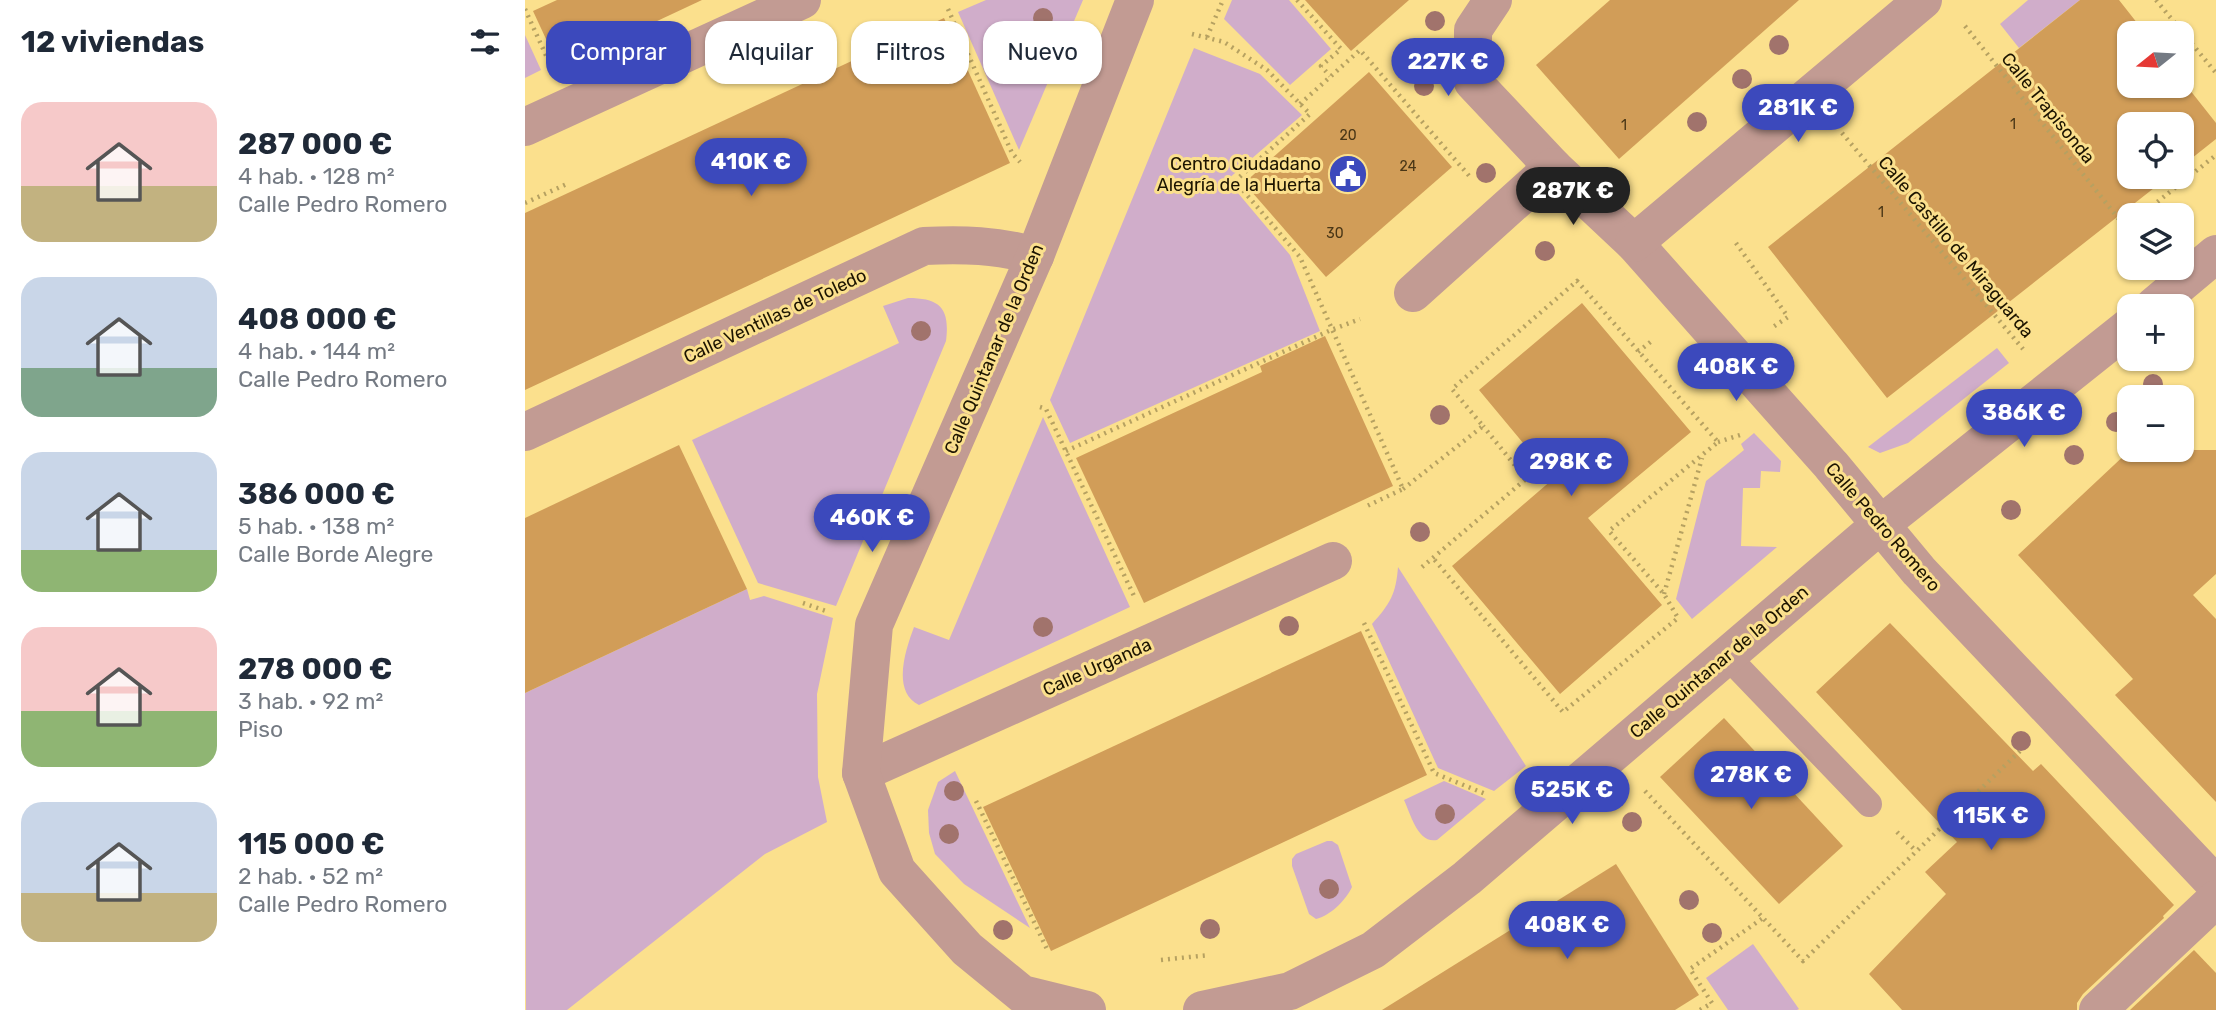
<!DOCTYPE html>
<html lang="es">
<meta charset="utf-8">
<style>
:root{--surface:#fff;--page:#f2f2f3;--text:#1f2937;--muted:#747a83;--accent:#3c49bc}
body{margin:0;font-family:Rubik,sans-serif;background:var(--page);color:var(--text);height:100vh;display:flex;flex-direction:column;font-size:26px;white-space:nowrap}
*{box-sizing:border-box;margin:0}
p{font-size:23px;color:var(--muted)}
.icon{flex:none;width:38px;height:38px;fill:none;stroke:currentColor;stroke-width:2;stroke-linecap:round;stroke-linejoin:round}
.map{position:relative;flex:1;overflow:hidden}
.drawer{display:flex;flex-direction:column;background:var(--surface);width:525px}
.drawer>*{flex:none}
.banner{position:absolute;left:21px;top:21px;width:665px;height:63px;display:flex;gap:14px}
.needle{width:46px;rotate:252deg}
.controls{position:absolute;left:1592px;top:21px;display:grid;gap:14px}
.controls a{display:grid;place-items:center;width:77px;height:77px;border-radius:14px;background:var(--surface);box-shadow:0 2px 5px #0004;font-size:35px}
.price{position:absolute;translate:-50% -60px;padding:0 16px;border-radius:24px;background:var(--accent);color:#fff;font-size:23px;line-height:46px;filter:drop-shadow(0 2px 4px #0008)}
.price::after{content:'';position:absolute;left:50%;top:42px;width:21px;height:16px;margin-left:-10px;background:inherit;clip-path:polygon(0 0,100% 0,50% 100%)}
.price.current{background:#222;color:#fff}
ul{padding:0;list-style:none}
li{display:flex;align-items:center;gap:21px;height:175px;padding:0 21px}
li span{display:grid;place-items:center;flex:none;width:196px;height:140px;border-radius:21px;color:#555}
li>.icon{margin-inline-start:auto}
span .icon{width:84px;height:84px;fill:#fffc;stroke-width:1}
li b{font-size:30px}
h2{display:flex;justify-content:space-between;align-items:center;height:84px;padding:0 21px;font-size:30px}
.chip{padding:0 24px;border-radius:21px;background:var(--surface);box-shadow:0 2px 5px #0004;font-size:24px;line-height:63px}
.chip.current{background:var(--accent);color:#fff}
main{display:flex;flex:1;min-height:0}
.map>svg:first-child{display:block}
.green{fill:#d0adca}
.building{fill:#d19d58}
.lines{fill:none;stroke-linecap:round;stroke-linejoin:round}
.path{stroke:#b6a161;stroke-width:4.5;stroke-dasharray:2 5;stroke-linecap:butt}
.service{stroke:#c29b93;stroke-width:26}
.minor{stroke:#c29b93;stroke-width:38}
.tree{fill:#a1736c}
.labels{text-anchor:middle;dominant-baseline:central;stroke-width:6;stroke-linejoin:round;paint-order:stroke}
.number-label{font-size:14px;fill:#493616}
.street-label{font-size:18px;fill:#1c1400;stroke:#fbe08d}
.poi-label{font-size:18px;fill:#1c1400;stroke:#fbe08d;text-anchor:end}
</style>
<main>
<section class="drawer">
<h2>12 viviendas<svg class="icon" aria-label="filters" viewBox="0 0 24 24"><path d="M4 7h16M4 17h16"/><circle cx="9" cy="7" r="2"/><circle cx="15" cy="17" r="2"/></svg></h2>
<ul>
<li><span style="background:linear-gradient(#f6c9c9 60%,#c2b280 0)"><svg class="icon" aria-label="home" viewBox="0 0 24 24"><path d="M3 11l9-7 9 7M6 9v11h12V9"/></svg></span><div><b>287 000 €</b><p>4 hab. · 128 m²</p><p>Calle Pedro Romero</p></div></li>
<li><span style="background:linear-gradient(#c9d6e8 65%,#7fa58c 0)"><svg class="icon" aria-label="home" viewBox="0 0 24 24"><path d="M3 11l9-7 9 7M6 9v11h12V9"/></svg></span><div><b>408 000 €</b><p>4 hab. · 144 m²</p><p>Calle Pedro Romero</p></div></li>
<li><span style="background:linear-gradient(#c9d6e8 70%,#8fb573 0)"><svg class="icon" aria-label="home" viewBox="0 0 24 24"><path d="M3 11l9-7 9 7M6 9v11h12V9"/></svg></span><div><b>386 000 €</b><p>5 hab. · 138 m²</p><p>Calle Borde Alegre</p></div></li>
<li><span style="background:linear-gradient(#f6c9c9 60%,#8fb573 0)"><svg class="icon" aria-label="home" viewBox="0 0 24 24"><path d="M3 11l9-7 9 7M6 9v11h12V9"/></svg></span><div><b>278 000 €</b><p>3 hab. · 92 m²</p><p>Piso</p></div></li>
<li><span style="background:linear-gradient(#c9d6e8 65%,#c2b280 0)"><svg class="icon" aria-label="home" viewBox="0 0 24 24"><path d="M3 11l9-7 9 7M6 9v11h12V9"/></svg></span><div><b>115 000 €</b><p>2 hab. · 52 m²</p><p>Calle Pedro Romero</p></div></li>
</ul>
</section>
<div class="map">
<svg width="1691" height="1010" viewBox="0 0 1691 1010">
<rect width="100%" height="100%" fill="#fbe08d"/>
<g class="green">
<path d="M 461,0 L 558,0 L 494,150 L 433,12 Z"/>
<path d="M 707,0 L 764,0 L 806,49 L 765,85 L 699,19 Z"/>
<path d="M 1503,0 L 1555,0 L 1494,48 L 1475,24 Z"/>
<path d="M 0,35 L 16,70 L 0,78 Z"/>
<path d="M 669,48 L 735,74 L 777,115 L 702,180 L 765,255 L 795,331 L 545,443 L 525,400 Z"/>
<path d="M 383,298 C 416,298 425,309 421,341 L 311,606 L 233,583 L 167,440 L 374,343 L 358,306 Z"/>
<path d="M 1472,348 L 1484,363 L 1383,443 L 1355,453 L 1343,447 Z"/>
<path d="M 518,417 L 605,607 L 394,705 C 366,691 381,649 389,627 L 424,640 Z"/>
<path d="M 1229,433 L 1256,461 L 1255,472 L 1236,471 L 1235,488 L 1218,488 L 1216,546 L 1252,547 L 1167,619 L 1151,599 L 1181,481 L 1219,450 L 1216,444 Z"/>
<path d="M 873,567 L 1001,766 L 969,791 L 913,768 L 847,624 C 865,604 871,594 873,567 Z"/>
<path d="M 222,589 L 225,600 L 239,596 L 308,618 L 292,694 L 293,777 L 302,822 L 240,854 L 42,1010 L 1,1010 L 0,693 Z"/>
<path d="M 430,771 L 505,928 L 439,884 L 410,854 L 404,833 L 403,810 L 413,782 Z"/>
<path d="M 919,781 L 961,799 L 912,840 C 893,844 886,815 879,800 Z"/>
<path d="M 802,841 L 807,841 L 813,845 L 827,887 C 821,900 805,916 791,919 L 784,914 L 767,866 L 767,859 L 771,854 Z"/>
<path d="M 1228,944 L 1274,1009 L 1272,1010 L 1203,1010 L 1181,978 Z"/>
</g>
<g class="building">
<path d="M 32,0 L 177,0 L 34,67 L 8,11 Z"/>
<path d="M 780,0 L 884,0 L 826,51 Z"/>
<path d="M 1085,0 L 1274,0 L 1094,159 L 1011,65 Z"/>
<path d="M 1555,0 L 1594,0 L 1620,33 L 1605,33 L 1605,86 L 1657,86 L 1657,80 L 1691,123 L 1691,139 L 1657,166 L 1657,124 L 1605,124 L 1605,177 L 1643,177 L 1362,398 L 1243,247 Z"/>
<path d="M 419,18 L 485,163 L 0,390 L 0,213 Z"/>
<path d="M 844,72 L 927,167 L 801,277 L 719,183 Z"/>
<path d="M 1057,303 L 1166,432 L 1063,518 L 1137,605 L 1035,694 L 927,566 L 1028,479 L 954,390 Z"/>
<path d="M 800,336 L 868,486 L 619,603 L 551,458 L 737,372 L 735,366 Z"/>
<path d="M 154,445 L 222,589 L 0,693 L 0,518 Z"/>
<path d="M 1605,450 L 1691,450 L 1691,574 L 1668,595 L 1691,619 L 1691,802 L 1590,695 L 1608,679 L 1493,555 Z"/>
<path d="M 1365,623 L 1508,771 L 1516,764 L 1649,905 L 1638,916 L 1639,918 L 1558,994 L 1552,1003 L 1552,1010 L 1377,1010 L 1344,974 L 1421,894 L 1400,872 L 1432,842 L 1291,692 Z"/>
<path d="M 836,631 L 902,775 L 526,951 L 458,807 Z"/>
<path d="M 1199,718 L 1318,846 L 1254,904 L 1135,777 Z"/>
<path d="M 1091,864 L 1174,995 L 1150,1010 L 857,1010 Z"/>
<path d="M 1669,950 L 1691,973 L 1691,1010 L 1605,1010 Z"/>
</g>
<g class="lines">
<g class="path">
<path d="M 772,0 L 816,49 L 796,66 L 805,76"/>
<path d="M 1631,0 L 1691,73"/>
<path d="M 0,9 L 24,62"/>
<path d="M 423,9 L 487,153 L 495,162"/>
<path d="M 1440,26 L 1605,233"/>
<path d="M 667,34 L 699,42 L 742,70 L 785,114 L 710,181 L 775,257 L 878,489 L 842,506"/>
<path d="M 682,37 L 698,0"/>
<path d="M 775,104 L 835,50 L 946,178"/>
<path d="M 1317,133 L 1498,349"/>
<path d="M 0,203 L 44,183"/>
<path d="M 1616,215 L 1691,155"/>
<path d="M 1211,243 L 1263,317 L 1248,327"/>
<path d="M 1113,352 L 1129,339"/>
<path d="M 515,407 L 521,409 L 609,596"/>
<path d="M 1193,442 L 1215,435"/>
<path d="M 541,451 L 806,330 L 835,319"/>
<path d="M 878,489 L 958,426 L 927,389 L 1052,281 L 1193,442 L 1084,531 L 1139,594 L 1153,618 L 1038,712 L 908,558"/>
<path d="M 897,567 L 1001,479 L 958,426"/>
<path d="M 1139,594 L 1177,458"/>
<path d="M 278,603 L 304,612"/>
<path d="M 839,623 L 909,773 L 963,795"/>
<path d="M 1120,791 L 1278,961 L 1497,749"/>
<path d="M 451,801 L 522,949"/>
<path d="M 1372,832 L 1391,851"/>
<path d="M 636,960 L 684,955"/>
<path d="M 1175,1010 L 1187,1003 L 1165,969 L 1238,918"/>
</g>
<path class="service" d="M 1201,655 L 1344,804"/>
<g class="minor">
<path d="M 968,0 L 948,30 L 948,82 L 1028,167 L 1109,243 L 1306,465 L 1394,571 L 1691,885"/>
<path d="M 0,127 L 277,0"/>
<path d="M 1109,243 L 1398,0"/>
<path d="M 888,293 L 1028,167"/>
<path d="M 1629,306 L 1691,254"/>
<path d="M 0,432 L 399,246 C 437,244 473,245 510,256"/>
<path d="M 336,773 L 808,561"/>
<path d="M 562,1010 L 497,994 L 442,949 L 372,871 L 336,773 L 349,625 L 510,256 L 610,0"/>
<path d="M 677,1010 L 765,991 L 848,950 L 942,878 L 1355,525 L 1605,326"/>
<path d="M 1573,1010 L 1691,899"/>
</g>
</g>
<g class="tree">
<circle cx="518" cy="18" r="10"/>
<circle cx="910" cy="21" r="10"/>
<circle cx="1254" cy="45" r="10"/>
<circle cx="1217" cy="79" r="10"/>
<circle cx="899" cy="86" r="10"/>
<circle cx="1172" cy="122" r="10"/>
<circle cx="961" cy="173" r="10"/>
<circle cx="1020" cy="251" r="10"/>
<circle cx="396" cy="331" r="10"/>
<circle cx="1628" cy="384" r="10"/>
<circle cx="915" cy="415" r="10"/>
<circle cx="1591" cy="422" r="10"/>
<circle cx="1549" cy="455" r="10"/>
<circle cx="1486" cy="510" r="10"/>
<circle cx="895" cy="532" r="10"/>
<circle cx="764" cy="626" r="10"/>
<circle cx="518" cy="627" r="10"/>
<circle cx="1496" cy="741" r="10"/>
<circle cx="429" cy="791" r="10"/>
<circle cx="920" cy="814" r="10"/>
<circle cx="1107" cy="822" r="10"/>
<circle cx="424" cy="834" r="10"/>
<circle cx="804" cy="889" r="10"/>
<circle cx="1164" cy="900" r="10"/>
<circle cx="685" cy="929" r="10"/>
<circle cx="478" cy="930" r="10"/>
<circle cx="1187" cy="933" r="10"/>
</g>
<defs>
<g id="civic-disc" transform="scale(2.0125)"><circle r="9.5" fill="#3c49bc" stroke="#fbe08d"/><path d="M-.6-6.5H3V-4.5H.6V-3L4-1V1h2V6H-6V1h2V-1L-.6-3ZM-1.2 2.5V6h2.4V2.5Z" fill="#fff"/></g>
</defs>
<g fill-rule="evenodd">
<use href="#civic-disc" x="823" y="174"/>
</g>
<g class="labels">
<g class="number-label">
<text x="1488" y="124">1</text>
<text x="1099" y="125">1</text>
<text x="823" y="135">20</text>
<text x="883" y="166">24</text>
<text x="1356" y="212">1</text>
<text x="810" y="233">30</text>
</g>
<g class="street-label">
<text transform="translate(1523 108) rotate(51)">Calle Trapisonda</text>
<text transform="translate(1431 247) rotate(50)">Calle Castillo de Miraguarda</text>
<text transform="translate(250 316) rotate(-25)">Calle Ventillas de Toledo</text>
<text transform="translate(469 349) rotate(-67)">Calle Quintanar de la Orden</text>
<text transform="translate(1358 527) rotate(49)">Calle Pedro Romero</text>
<text transform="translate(1194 662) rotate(-40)">Calle Quintanar de la Orden</text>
<text transform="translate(572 667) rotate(-24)">Calle Urganda</text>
</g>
<g class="poi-label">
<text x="796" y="164">Centro Ciudadano<tspan x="796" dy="21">Alegría de la Huerta</tspan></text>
</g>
</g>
</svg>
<div class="controls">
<a><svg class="needle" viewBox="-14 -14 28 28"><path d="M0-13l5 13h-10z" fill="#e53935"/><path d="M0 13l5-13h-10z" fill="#747a83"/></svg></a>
<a><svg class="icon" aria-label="locate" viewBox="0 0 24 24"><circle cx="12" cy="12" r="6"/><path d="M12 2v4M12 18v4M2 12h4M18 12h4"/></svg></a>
<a><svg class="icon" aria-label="layers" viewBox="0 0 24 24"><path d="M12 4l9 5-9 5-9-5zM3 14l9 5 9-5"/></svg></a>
<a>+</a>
<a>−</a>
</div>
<b class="price" style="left:923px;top:98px">227K €</b>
<b class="price" style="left:1273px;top:144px">281K €</b>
<b class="price" style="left:226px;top:198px">410K €</b>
<b class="price current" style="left:1048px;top:227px">287K €</b>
<b class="price" style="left:1211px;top:403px">408K €</b>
<b class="price" style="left:1499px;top:449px">386K €</b>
<b class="price" style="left:1046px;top:498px">298K €</b>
<b class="price" style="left:347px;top:554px">460K €</b>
<b class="price" style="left:1226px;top:811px">278K €</b>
<b class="price" style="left:1047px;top:826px">525K €</b>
<b class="price" style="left:1466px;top:852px">115K €</b>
<b class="price" style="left:1042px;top:961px">408K €</b>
<div class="banner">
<a class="chip current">Comprar</a>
<a class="chip">Alquilar</a>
<a class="chip">Filtros</a>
<a class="chip">Nuevo</a>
</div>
</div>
</main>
